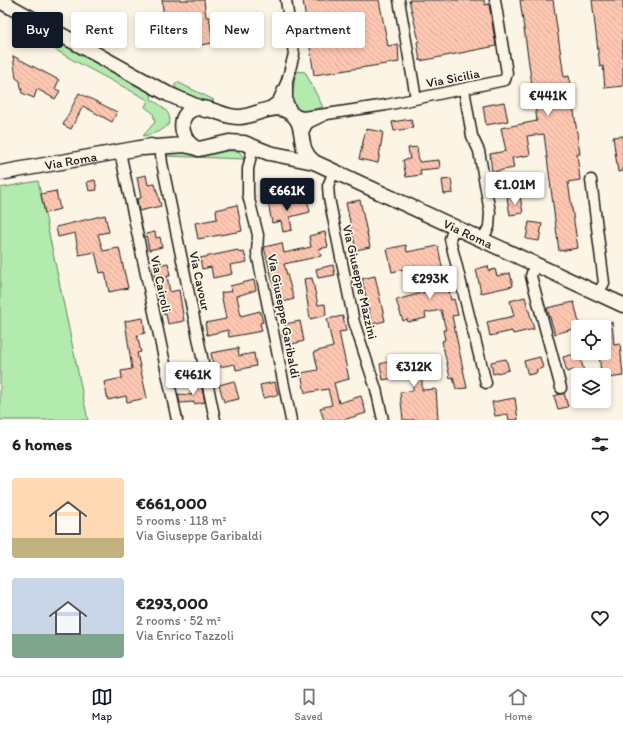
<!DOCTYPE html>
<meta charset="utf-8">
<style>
:root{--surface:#fff;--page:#f2f2f2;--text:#222;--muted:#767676;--line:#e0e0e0;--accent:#111827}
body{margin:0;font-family:Itim,sans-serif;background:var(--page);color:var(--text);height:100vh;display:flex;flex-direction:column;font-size:15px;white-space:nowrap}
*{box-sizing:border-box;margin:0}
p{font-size:13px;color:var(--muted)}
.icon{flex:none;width:22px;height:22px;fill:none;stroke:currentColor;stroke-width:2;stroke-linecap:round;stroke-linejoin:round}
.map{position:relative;height:420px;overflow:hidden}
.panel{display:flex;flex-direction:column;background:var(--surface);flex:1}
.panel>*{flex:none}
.hud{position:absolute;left:12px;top:12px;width:400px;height:36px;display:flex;gap:8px}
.tools{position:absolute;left:571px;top:320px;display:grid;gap:8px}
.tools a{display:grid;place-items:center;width:40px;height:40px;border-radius:4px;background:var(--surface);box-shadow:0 2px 6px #0003;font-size:20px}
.price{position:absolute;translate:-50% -34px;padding:0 9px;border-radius:4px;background:#fff;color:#222;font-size:13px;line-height:26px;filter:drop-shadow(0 1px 2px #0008)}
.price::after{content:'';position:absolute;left:50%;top:24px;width:12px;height:9px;margin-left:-6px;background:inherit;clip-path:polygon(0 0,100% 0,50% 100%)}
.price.active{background:var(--accent);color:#fff}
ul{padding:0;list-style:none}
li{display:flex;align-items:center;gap:12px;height:100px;padding:0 12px}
li span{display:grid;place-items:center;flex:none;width:112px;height:80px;border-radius:4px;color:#555}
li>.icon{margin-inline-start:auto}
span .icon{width:48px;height:48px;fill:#fffc;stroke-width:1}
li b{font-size:17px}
h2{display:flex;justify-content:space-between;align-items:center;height:48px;padding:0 12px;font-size:17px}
.pill{padding:0 14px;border-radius:4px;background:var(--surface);box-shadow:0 2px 6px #0003;font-size:14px;line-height:36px}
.pill.active{background:var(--accent);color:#fff}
.tab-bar{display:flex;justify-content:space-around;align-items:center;height:56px;border-top:1px solid var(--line);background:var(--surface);font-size:11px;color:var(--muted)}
.tab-bar a{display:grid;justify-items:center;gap:2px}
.tab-bar .active{color:var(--accent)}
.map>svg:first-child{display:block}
.green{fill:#b3eaad;stroke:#688364}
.building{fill:url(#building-back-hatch);stroke:#1c1c1c}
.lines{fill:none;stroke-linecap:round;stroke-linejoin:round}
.street-casing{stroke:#1c1c1c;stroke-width:13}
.secondary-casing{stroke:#1c1c1c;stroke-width:17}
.street{stroke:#fcf5e5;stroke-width:10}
.secondary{stroke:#fcf5e5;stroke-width:14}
.labels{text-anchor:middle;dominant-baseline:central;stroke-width:3.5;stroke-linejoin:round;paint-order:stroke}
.street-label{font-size:13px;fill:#1c1c1c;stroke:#fcf5e5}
</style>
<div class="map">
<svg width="623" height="420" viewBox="0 0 623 420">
<defs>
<pattern id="building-back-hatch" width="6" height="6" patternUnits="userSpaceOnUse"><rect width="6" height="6" fill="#fec7b2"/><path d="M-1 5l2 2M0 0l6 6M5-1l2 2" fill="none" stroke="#d9aa98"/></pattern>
</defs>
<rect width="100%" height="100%" fill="#fcf5e5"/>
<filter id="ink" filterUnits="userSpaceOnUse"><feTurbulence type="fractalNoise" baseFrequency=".025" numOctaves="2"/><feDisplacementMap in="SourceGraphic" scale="8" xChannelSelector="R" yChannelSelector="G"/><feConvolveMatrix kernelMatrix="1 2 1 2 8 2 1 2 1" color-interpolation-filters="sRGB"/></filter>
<g filter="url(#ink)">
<g class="green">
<path d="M 18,19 L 152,92 L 151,99 C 180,116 174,130 143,136 L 155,122 L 153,113 L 145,107 L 148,100 L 71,59 L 15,26 Z"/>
<path d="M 296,71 L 305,72 L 323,107 L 304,112 L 295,108 L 292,96 Z"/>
<path d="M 177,82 L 214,100 C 203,108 184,92 174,87 Z"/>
<path d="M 181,150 C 208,163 212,149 238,151 L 243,156 L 244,159 L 165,156 L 165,153 Z"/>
<path d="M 38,181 L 88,420 L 0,420 L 0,188 Z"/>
</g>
<g class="building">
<path d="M 162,0 L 204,0 L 206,17 L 209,17 L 213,43 L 194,46 L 192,38 L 166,42 Z"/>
<path d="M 303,0 L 379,0 L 388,46 L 398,44 L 399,62 L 314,75 Z"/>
<path d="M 409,0 L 484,0 L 485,5 L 489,4 L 496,46 L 420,61 L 417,42 L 419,41 Z"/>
<path d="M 520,0 L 553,0 L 564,77 L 569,76 L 580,154 L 577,154 L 580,180 L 568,182 L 578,248 L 559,251 L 544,134 L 527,136 L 530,155 L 512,158 L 514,168 L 492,172 L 490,154 L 506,151 L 501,128 L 537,121 Z"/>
<path d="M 592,0 L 623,0 L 623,86 L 605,88 L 603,66 L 600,67 Z"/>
<path d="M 258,13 L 261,31 L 238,35 L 235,18 Z"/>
<path d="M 13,56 L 59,80 L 55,89 L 60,91 L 55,99 L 37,89 L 34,98 L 22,93 L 20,81 L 16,78 Z"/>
<path d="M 79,93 L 117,112 L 112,122 L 83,106 L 71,129 L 63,125 Z"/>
<path d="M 504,102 L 508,121 L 486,125 L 483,106 Z"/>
<path d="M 411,119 L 413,128 L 394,131 L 392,122 Z"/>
<path d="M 366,129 L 383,132 L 378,163 L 359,159 Z"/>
<path d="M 623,136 L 623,171 L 618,172 L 613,137 Z"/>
<path d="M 417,147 L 419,162 L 439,160 L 440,168 L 420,170 L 421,175 L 406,177 L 403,160 L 410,159 L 408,148 Z"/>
<path d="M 146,175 L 148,185 L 155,184 L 161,206 L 139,211 L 137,199 L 141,198 L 137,177 Z"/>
<path d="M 451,179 L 453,193 L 444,194 L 442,180 Z"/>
<path d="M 95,180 L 97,190 L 89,191 L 87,182 Z"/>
<path d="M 56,191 L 60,209 L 45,213 L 41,194 Z"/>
<path d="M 520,196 L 523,213 L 510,215 L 507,198 Z"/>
<path d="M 287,199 L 287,203 L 307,199 L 310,212 L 290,217 L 292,230 L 283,232 L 281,221 L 272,223 L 268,202 Z"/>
<path d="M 360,200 L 370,247 L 356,250 L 346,203 Z"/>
<path d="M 237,205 L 242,231 L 198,239 L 195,223 L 217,219 L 216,210 Z"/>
<path d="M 105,215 L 109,232 L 98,234 L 103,251 L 119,248 L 128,288 L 109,292 L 105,272 L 100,273 L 95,252 L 79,255 L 75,233 L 58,237 L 56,227 Z"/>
<path d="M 529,222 L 542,224 L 539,241 L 526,239 Z"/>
<path d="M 155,232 L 156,238 L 160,237 L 162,247 L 149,250 L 146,234 Z"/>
<path d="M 325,232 L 328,247 L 319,249 L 321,256 L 284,264 L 294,299 L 283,302 L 279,285 L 274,287 L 264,247 L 282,243 L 284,253 L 311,247 L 309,236 Z"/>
<path d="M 406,245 L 407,252 L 438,246 L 443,272 L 445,272 L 451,300 L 454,299 L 458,315 L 452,316 L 467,388 L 456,389 L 453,377 L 450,378 L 442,341 L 445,340 L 443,330 L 446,330 L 441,310 L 425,313 L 426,318 L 408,322 L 407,319 L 403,321 L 396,300 L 433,290 L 430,275 L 411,279 L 409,268 L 392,272 L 387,249 Z"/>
<path d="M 238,250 L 239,253 L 244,252 L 247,262 L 230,265 L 232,274 L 213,278 L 211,267 L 202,269 L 200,258 Z"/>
<path d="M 168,263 L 170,276 L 167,276 L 170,292 L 179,290 L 184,321 L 168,324 L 166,314 L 164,315 L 162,303 L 159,303 L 153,266 Z"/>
<path d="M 333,265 L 335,275 L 318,278 L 316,269 Z"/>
<path d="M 488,266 L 489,271 L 495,269 L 497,276 L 510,273 L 513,286 L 481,293 L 476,269 Z"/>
<path d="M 375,276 L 385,321 L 372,324 L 362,279 Z"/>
<path d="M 312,278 L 318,305 L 325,304 L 326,315 L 310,319 L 304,279 Z"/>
<path d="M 254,280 L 256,290 L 237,296 L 241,316 L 260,311 L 263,322 L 260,323 L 262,331 L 229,337 L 228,330 L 207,335 L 205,323 L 226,319 L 221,293 L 232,291 L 230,286 Z"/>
<path d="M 525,297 L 534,329 L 513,334 L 512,331 L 490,336 L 487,322 L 514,316 L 510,301 Z"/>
<path d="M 574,302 L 580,327 L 555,334 L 547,308 Z"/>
<path d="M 343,316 L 346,331 L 339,332 L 349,379 L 334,383 L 339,403 L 361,396 L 366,413 L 343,420 L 324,420 L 320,408 L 332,405 L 328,389 L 305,393 L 301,373 L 318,370 L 314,352 L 333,347 L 327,319 Z"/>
<path d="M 143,318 L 145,333 L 137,335 L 141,352 L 137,353 L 147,398 L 127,402 L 126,396 L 108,400 L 104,382 L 122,378 L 121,371 L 132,369 L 125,321 Z"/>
<path d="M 300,321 L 304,341 L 285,346 L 282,334 L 287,333 L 285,324 Z"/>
<path d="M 612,322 L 614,345 L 620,344 L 623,376 L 608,378 L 607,373 L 601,374 L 599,353 L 604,353 L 604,323 Z"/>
<path d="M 238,348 L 239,356 L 254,353 L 256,366 L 236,370 L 235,364 L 214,368 L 211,353 Z"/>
<path d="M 579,353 L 585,375 L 575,375 L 574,370 L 567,372 L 563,357 Z"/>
<path d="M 412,356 L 413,361 L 433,357 L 434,368 L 422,371 L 422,390 L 436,389 L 438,420 L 403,420 L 400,392 L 413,391 L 413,374 L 383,380 L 380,364 Z"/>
<path d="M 540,357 L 543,368 L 536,370 L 537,373 L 528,375 L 524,361 Z"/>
<path d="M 506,359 L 509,370 L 493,374 L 491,362 Z"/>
<path d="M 234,381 L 239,399 L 224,402 L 219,385 Z"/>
<path d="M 275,382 L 278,395 L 263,398 L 260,385 Z"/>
<path d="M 201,385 L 205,402 L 194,404 L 194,402 L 180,403 L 178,394 L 192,395 L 190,387 Z"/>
<path d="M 564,393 L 568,407 L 558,409 L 554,396 Z"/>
<path d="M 515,398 L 518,420 L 509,420 L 508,414 L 495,416 L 492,402 Z"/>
</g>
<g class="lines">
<g class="street-casing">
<g id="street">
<path d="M 286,0 L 294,54 L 287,81"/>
<path d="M 399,0 L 416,98"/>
<path d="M 464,89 L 472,136 L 479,151 L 490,212 L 489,227 L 482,240"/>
<path d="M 267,109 L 278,101 L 287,81 L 287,101 L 293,114 L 302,117 L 327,114 L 308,123 L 301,135"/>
<path d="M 327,114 L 386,105 L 505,80 L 507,73 L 495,0"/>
<path d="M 160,146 L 162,163 L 215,420"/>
<path d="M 253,146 L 248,169 L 248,195 L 258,235 L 257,253 L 291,420"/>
<path d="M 120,152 L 177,420"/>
<path d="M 334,171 L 328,186 L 329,198 L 354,322 L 376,389 L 383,420"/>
<path d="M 591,180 L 604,283 L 598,293"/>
<path d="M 454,227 L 450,239 L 486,383"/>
<path d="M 535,264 L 531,276 L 561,388"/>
</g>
</g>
<g class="secondary-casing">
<g id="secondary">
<path d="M 0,1 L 168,94 L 205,110"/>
<path d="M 143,148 L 184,145 C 189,146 194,147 199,149 L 229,142 L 244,143 L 269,153 L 314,162 C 293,146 311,121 285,110 C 272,104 254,116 240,117 C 225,118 212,107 199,108 C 176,110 179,138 194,147"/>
<path id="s1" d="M 314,162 L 623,305"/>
<path id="s2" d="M 0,173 L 151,146"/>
</g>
</g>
<use href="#street" class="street"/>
<use href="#secondary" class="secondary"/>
</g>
</g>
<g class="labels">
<g class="street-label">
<text transform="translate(453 78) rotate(-11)">Via Sicilia</text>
<text stroke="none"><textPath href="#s2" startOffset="72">Via Roma</textPath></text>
<text stroke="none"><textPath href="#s1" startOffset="170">Via Roma</textPath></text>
<text transform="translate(200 281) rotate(78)">Via Cavour</text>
<text transform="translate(360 282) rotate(77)">Via Giuseppe Mazzini</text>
<text transform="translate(161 284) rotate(78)">Via Cairoli</text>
<text transform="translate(284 316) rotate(79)">Via Giuseppe Garibaldi</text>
</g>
</g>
</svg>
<div class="tools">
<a><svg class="icon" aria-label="locate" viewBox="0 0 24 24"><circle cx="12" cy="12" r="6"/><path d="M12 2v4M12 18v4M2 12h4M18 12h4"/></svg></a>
<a><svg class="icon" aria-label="layers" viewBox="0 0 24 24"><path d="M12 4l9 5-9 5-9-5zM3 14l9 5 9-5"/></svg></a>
</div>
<b class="price" style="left:548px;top:117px">€441K</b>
<b class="price" style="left:515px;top:206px">€1.01M</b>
<b class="price active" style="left:287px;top:212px">€661K</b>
<b class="price" style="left:430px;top:300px">€293K</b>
<b class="price" style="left:414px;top:388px">€312K</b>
<b class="price" style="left:193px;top:396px">€461K</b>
<div class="hud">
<a class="pill active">Buy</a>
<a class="pill">Rent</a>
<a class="pill">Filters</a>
<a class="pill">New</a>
<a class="pill">Apartment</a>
</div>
</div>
<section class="panel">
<h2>6 homes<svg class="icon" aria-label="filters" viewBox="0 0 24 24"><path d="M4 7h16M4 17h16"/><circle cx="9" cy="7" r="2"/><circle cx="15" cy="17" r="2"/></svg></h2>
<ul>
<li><span style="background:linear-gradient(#ffd9b3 75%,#c2b280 0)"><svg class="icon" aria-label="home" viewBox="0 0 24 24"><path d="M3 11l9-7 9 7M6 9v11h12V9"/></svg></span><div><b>€661,000</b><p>5 rooms · 118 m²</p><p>Via Giuseppe Garibaldi</p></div><svg class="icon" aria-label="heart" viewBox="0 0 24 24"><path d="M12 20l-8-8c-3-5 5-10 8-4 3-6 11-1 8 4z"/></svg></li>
<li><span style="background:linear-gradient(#c9d6e8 70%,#7fa58c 0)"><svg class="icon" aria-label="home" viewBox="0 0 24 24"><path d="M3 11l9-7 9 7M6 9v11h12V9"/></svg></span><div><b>€293,000</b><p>2 rooms · 52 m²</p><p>Via Enrico Tazzoli</p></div><svg class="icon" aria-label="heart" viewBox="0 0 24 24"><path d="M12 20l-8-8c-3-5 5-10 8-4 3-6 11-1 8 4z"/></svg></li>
</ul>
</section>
<nav class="tab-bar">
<a class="active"><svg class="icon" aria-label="map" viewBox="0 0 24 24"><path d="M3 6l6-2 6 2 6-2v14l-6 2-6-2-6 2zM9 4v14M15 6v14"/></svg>Map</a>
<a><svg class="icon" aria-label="saved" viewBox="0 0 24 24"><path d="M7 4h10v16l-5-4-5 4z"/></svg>Saved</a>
<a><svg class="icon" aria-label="home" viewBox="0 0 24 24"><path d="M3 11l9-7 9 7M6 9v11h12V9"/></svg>Home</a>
</nav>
